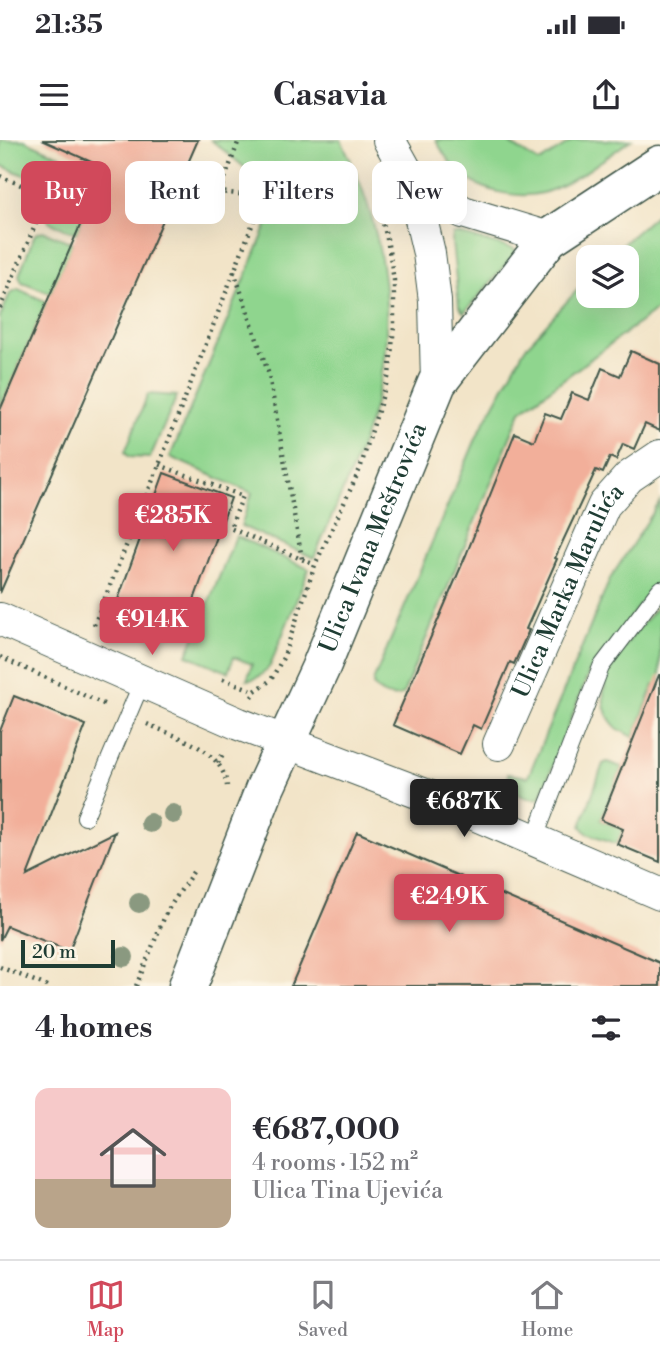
<!DOCTYPE html>
<meta charset="utf-8">
<style>
:root{--surface:#fff;--page:#f7f7f7;--text:#2b2b33;--muted:#7c7c81;--line:#e1e1e2;--accent:#d1495b}
body{margin:0;font-family:"Libre Bodoni",serif;background:var(--page);color:var(--text);height:100vh;display:flex;flex-direction:column;font-size:26px;white-space:nowrap}
*{box-sizing:border-box;margin:0}
p{font-size:23px;color:var(--muted)}
.icon{flex:none;width:38px;height:38px;fill:none;stroke:currentColor;stroke-width:2;stroke-linecap:round;stroke-linejoin:round}
.map{position:relative;height:846px;overflow:hidden}
.panel{display:flex;flex-direction:column;background:var(--surface);flex:1}
.panel>*{flex:none}
.banner{position:absolute;left:21px;top:21px;width:620px;height:63px;display:flex;gap:14px}
.controls{position:absolute;left:576px;top:105px;display:grid;gap:14px}
.controls a{display:grid;place-items:center;width:63px;height:63px;border-radius:14px;background:var(--surface);box-shadow:0 7px 28px #0002;font-size:35px}
.scale{position:absolute;left:21px;bottom:18px;width:94px;box-sizing:border-box;padding-left:7px;border:4px solid #1f3d34;border-top:0;font-size:19px;line-height:24px;white-space:nowrap;color:#1f3d34;-webkit-text-stroke:5px #fcf5e5;paint-order:stroke}
.price{position:absolute;translate:-50% -60px;padding:0 16px;border-radius:7px;background:var(--accent);color:#fff;font-size:23px;line-height:46px;filter:drop-shadow(0 2px 4px #0008)}
.price::after{content:'';position:absolute;left:50%;top:42px;width:21px;height:16px;margin-left:-10px;background:inherit;clip-path:polygon(0 0,100% 0,50% 100%)}
.price.selected{background:#222;color:#fff}
ul{padding:0;list-style:none}
li{display:flex;align-items:center;gap:21px;height:175px;padding:0 35px}
li+li{border-top:2px solid var(--line)}
li span{display:grid;place-items:center;flex:none;width:196px;height:140px;border-radius:14px;color:#555}
li>.icon{margin-inline-start:auto}
span .icon{width:84px;height:84px;fill:#fffc;stroke-width:1}
li b{font-size:30px}
h2{display:flex;justify-content:space-between;align-items:center;height:84px;padding:0 35px;font-size:30px}
.pill{padding:0 24px;border-radius:14px;background:var(--surface);box-shadow:0 7px 28px #0002;font-size:24px;line-height:63px}
.pill.selected{background:var(--accent);color:#fff}
.status{display:flex;justify-content:space-between;align-items:center;height:49px;padding:0 35px;background:var(--surface);direction:ltr}
.status svg{height:19px;fill:currentColor}
header{display:flex;justify-content:space-between;align-items:center;height:91px;padding:0 35px;background:var(--surface);font-size:32px;font-weight:700}
.tabs{display:flex;justify-content:space-around;align-items:center;height:98px;border-top:2px solid var(--line);background:var(--surface);font-size:19px;color:var(--muted)}
.tabs a{display:grid;justify-items:center;gap:4px}
.tabs .selected{color:var(--accent)}
.map>svg:first-child{display:block}
.green{fill:#8fd58e;stroke:#578961;stroke-width:2}
.building{fill:#f2af9a}
.lines{fill:none;stroke-linecap:round;stroke-linejoin:round}
.lane-casing{stroke:#3f564a;stroke-width:18}
.street-casing{stroke:#3f564a;stroke-width:34}
.primary-casing{stroke:#3f564a;stroke-width:41}
.path{stroke:#3f564a;stroke-width:4.5;stroke-dasharray:2 5;stroke-linecap:butt}
.lane{stroke:#fff;stroke-width:16}
.street{stroke:#fff;stroke-width:32}
.primary{stroke:#fff;stroke-width:38}
.tree{fill:#8a9980}
.labels{text-anchor:middle;dominant-baseline:central;stroke-width:7;stroke-linejoin:round;paint-order:stroke}
.street-label{font-size:24px;fill:#1f3d34;stroke:#fcf5e5}
</style>
<div class="status"><b>21:35</b><svg viewBox="0 0 49 12"><path d="M0 12V9h3v3zM5 12V6h3v6zM10 12V3h3v9zM15 12V0h3v12zM26 1h20v11H26zM47 4h2v5h-2z"/></svg></div>
<header><svg class="icon" aria-label="menu" viewBox="0 0 24 24"><path d="M4 6h16M4 12h16M4 18h16"/></svg>Casavia<svg class="icon" aria-label="share" viewBox="0 0 24 24"><path d="M12 15V3M7 8l5-5 5 5M5 13v7h14v-7"/></svg></header>
<div class="map">
<svg width="660" height="846" viewBox="0 0 660 846">
<rect width="100%" height="100%" fill="#fcf5e5"/>
<filter id="ink" filterUnits="userSpaceOnUse"><feTurbulence type="fractalNoise" baseFrequency=".0143" numOctaves="2"/><feDisplacementMap in="SourceGraphic" scale="14" xChannelSelector="R" yChannelSelector="G"/><feConvolveMatrix kernelMatrix="1 2 1 2 8 2 1 2 1" color-interpolation-filters="sRGB"/></filter>
<filter id="wash" filterUnits="userSpaceOnUse"><feTurbulence type="fractalNoise" baseFrequency=".00686" numOctaves="4" result="noise"/><feDisplacementMap in="SourceGraphic" scale="28" xChannelSelector="R" yChannelSelector="G"/><feGaussianBlur stdDeviation="1.57" result="paint"/><feColorMatrix in="noise" values="0 0 0 0 0 0 0 0 0 0 0 0 0 0 0 0 0 1.4 0 .05"/><feComposite in="paint" operator="in"/></filter>
<g filter="url(#wash)">
<rect width="100%" height="100%" fill="#f2e4c8"/>
<g class="green">
<path d="M 0,0 L 24,0 L 78,24 L 40,42 L 0,25 Z"/>
<path d="M 211,0 L 341,0 C 382,81 400,176 375,264 C 360,317 335,367 314,418 L 241,386 L 252,353 L 170,317 L 284,45 L 272,39 L 265,44 Z"/>
<path d="M 436,0 L 504,0 L 539,22 L 574,0 L 631,0 C 606,17 582,37 554,49 C 524,62 481,53 458,31 C 448,22 442,11 436,0 Z"/>
<path d="M 86,32 L 100,41 L 77,93 C 45,81 44,86 43,51 Z"/>
<path d="M 660,71 L 660,167 L 521,271 L 403,554 C 393,560 379,554 373,545 L 374,539 L 478,294 L 525,208 L 588,138 L 588,156 L 626,156 L 626,117 L 608,117 Z"/>
<path d="M 43,91 L 73,103 L 51,153 L 22,142 L 19,135 L 35,94 Z"/>
<path d="M 453,94 L 459,94 L 514,109 L 516,113 L 464,173 L 459,167 L 452,102 Z"/>
<path d="M 18,149 L 47,162 L 0,269 L 0,177 L 10,153 Z"/>
<path d="M 148,254 L 177,256 L 150,318 L 129,317 L 125,312 Z"/>
<path d="M 660,362 L 660,438 L 590,530 L 540,658 C 523,661 508,651 508,634 L 528,637 L 610,439 Z"/>
<path d="M 236,396 L 309,429 L 270,526 C 265,533 256,540 247,540 L 252,524 L 234,517 L 228,532 L 187,515 Z"/>
<path d="M 660,463 L 660,547 L 654,545 L 634,597 C 628,594 619,591 615,586 C 579,548 637,492 660,463 Z"/>
<path d="M 607,622 L 622,627 L 601,680 L 623,689 L 617,704 L 587,693 L 581,686 L 603,624 Z"/>
</g>
<g id="blocks">
<g class="building">
<path d="M 42,0 L 198,0 L 0,453 L 0,270 L 105,28 Z"/>
<path d="M 631,211 L 660,224 L 660,291 L 645,284 L 634,309 L 623,304 L 616,320 L 610,317 L 603,333 L 596,330 L 555,418 L 557,419 L 526,489 L 529,490 L 514,524 L 510,522 L 481,589 L 473,585 L 460,614 L 393,585 L 466,415 L 515,293 L 534,301 L 545,273 L 561,279 L 572,253 L 589,260 L 602,228 L 620,236 Z"/>
<path d="M 164,333 L 231,358 L 182,493 L 115,468 Z"/>
<path d="M 659,535 L 660,535 L 660,722 L 617,704 L 623,689 L 601,680 Z"/>
<path d="M 14,556 L 86,585 L 27,736 L 115,692 L 69,811 L 7,786 L 0,800 L 0,591 Z"/>
<path d="M 357,692 L 660,823 L 660,846 L 291,846 Z"/>
</g>
</g>
</g>
<g filter="url(#ink)">
<use href="#blocks" fill-opacity="0" stroke="#3f564a" stroke-width="2"/>
<g class="lines">
<g class="lane-casing">
<g id="lane">
<path d="M 85,677 L 142,542"/>
<path d="M 534,700 L 601,527 L 660,449"/>
</g>
</g>
<g class="street-casing">
<g id="street">
<path d="M 389,0 L 412,41 L 463,72 L 549,98"/>
<path d="M 412,41 L 429,113 L 435,161 L 437,243"/>
<path d="M 0,479 L 239,584 L 467,671 L 660,754"/>
<path id="s1" d="M 499,604 L 604,365 L 629,337 L 660,316"/>
</g>
</g>
<g class="primary-casing">
<g id="primary">
<path id="s2" d="M 188,846 L 265,648 L 320,529 L 437,243 L 549,98 L 660,25"/>
</g>
</g>
<g class="path">
<path d="M 0,36 L 35,51 L 37,81 L 0,168"/>
<path d="M 35,51 L 96,24"/>
<path d="M 234,131 L 269,235 L 302,419"/>
<path d="M 159,325 L 243,356 L 230,388 L 315,425"/>
<path d="M 94,485 L 159,325 L 263,57 L 220,52 L 239,0"/>
<path d="M 0,517 L 108,566"/>
<path d="M 223,539 L 255,551"/>
<path d="M 252,557 L 255,551 L 271,540 L 284,516 L 315,425 L 360,329 L 389,235 L 394,187 L 394,140 L 387,99 L 377,60 L 385,55"/>
<path d="M 147,584 C 178,598 222,608 227,646"/>
<path d="M 218,623 L 224,612"/>
<path d="M 0,827 L 47,846"/>
<path d="M 136,846 L 167,771 L 193,732"/>
</g>
<use href="#lane" class="lane"/>
<use href="#street" class="street"/>
<use href="#primary" class="primary"/>
</g>
<g class="tree">
<circle cx="173" cy="674" r="10"/>
<circle cx="150" cy="683" r="10"/>
<circle cx="139" cy="763" r="10"/>
<circle cx="124" cy="817" r="10"/>
</g>
</g>
<g class="labels">
<g class="street-label">
<text stroke="none"><textPath href="#s2" startOffset="485">Ulica Ivana Meštrovića</textPath></text>
<text stroke="none"><textPath href="#s1" startOffset="168">Ulica Marka Marulića</textPath></text>
</g>
</g>
</svg>
<div class="controls">
<a><svg class="icon" aria-label="layers" viewBox="0 0 24 24"><path d="M12 4l9 5-9 5-9-5zM3 14l9 5 9-5"/></svg></a>
</div>
<div class="scale">20 m</div>
<b class="price" style="left:173px;top:413px">€285K</b>
<b class="price" style="left:152px;top:517px">€914K</b>
<b class="price selected" style="left:464px;top:699px">€687K</b>
<b class="price" style="left:449px;top:794px">€249K</b>
<div class="banner">
<a class="pill selected">Buy</a>
<a class="pill">Rent</a>
<a class="pill">Filters</a>
<a class="pill">New</a>
</div>
</div>
<section class="panel">
<h2>4 homes<svg class="icon" aria-label="filters" viewBox="0 0 24 24"><path d="M4 7h16M4 17h16"/><circle cx="9" cy="7" r="2"/><circle cx="15" cy="17" r="2"/></svg></h2>
<ul>
<li><span style="background:linear-gradient(#f6c9c9 65%,#b9a48a 0)"><svg class="icon" aria-label="home" viewBox="0 0 24 24"><path d="M3 11l9-7 9 7M6 9v11h12V9"/></svg></span><div><b>€687,000</b><p>4 rooms · 152 m²</p><p>Ulica Tina Ujevića</p></div></li>
</ul>
</section>
<nav class="tabs">
<a class="selected"><svg class="icon" aria-label="map" viewBox="0 0 24 24"><path d="M3 6l6-2 6 2 6-2v14l-6 2-6-2-6 2zM9 4v14M15 6v14"/></svg>Map</a>
<a><svg class="icon" aria-label="saved" viewBox="0 0 24 24"><path d="M7 4h10v16l-5-4-5 4z"/></svg>Saved</a>
<a><svg class="icon" aria-label="home" viewBox="0 0 24 24"><path d="M3 11l9-7 9 7M6 9v11h12V9"/></svg>Home</a>
</nav>
